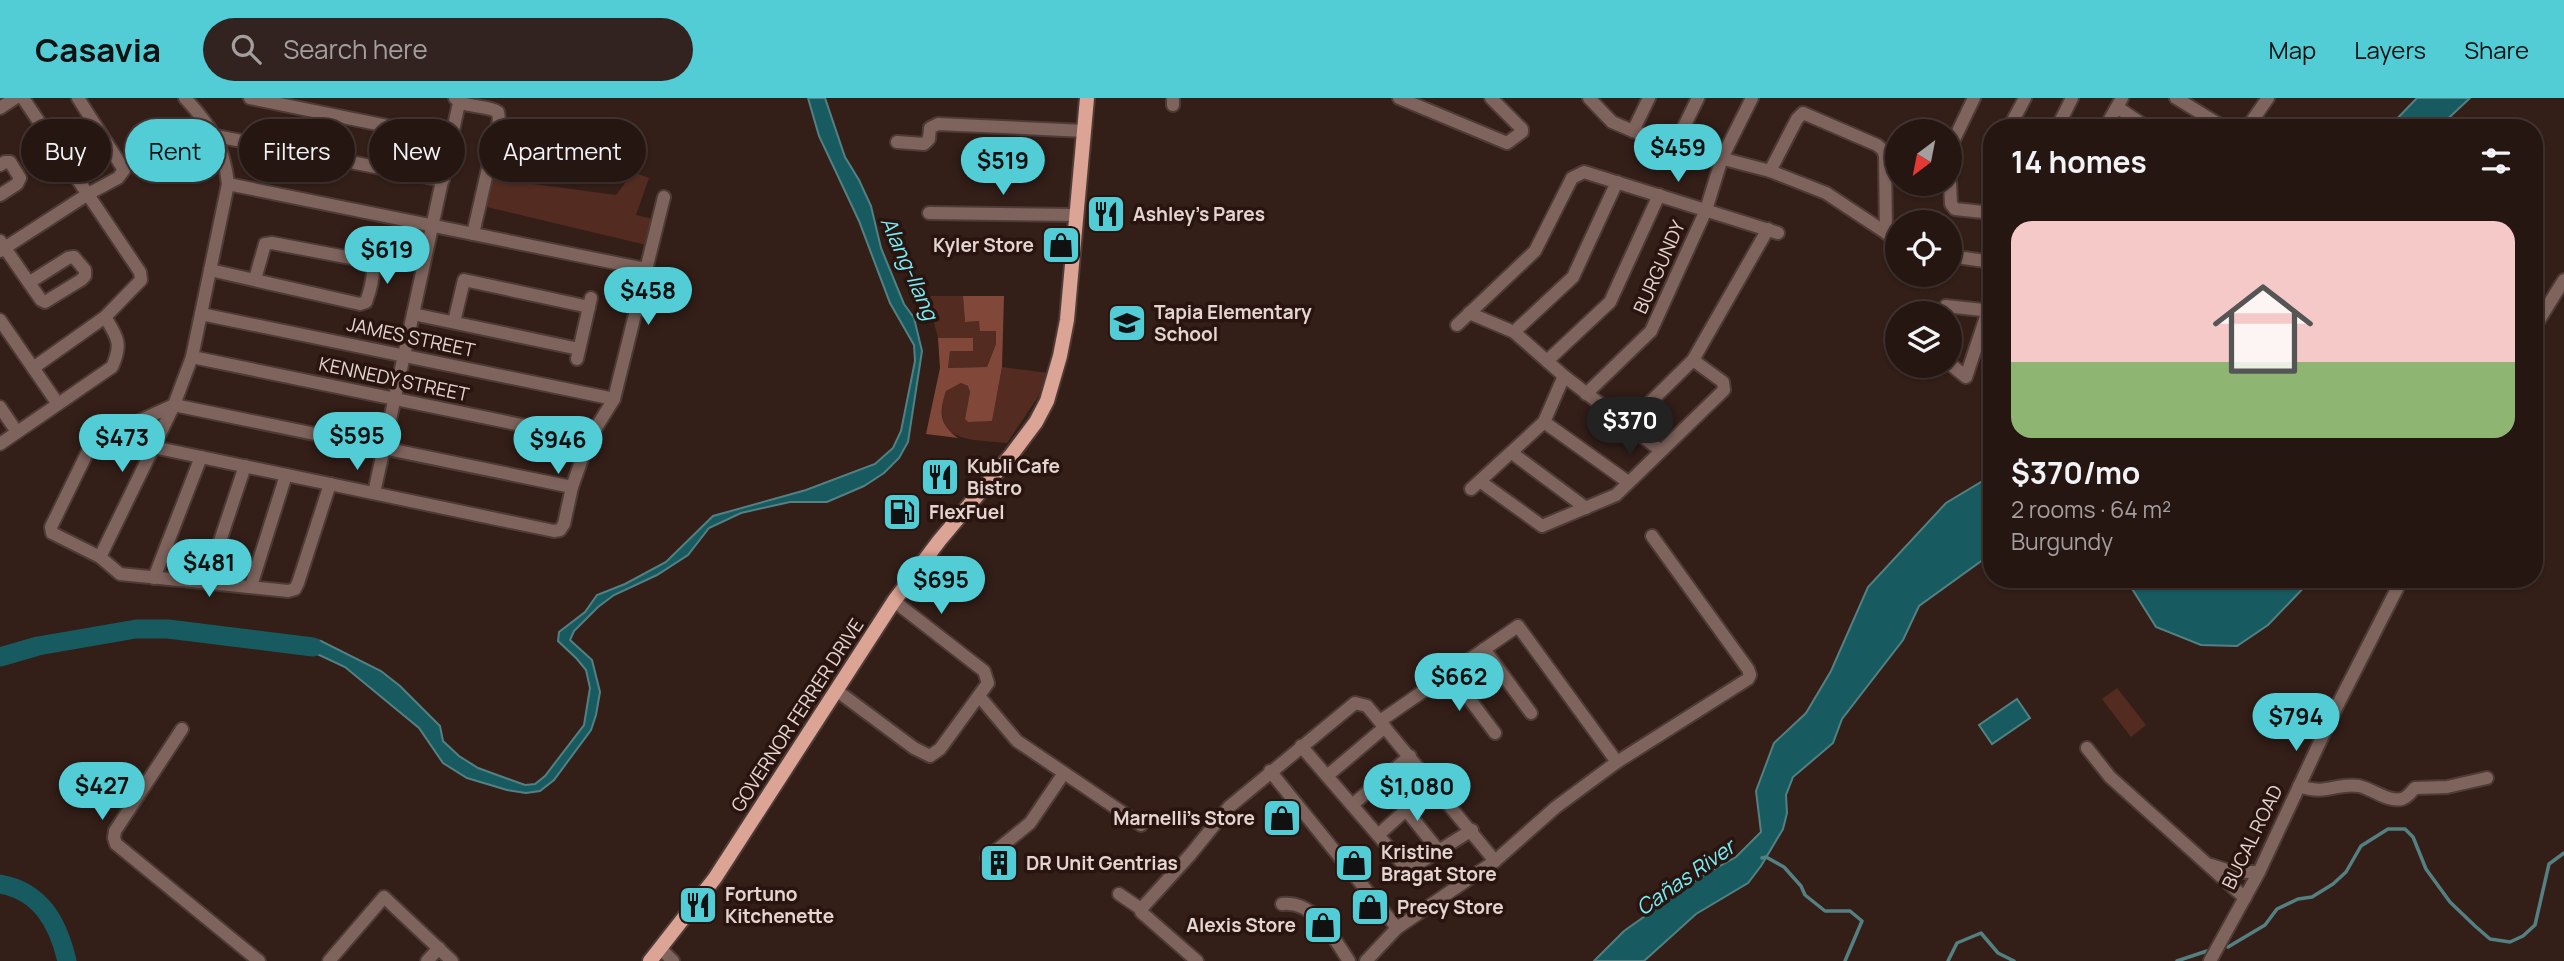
<!DOCTYPE html>
<meta charset="utf-8">
<style>
:root{--surface:#261612;--page:#322320;--text:#f1f3f6;--muted:#a49f9f;--line:#423532;--accent:#52ccd5}
body{margin:0;font-family:Manrope,sans-serif;background:var(--page);color:var(--text);height:100vh;display:flex;flex-direction:column;font-size:26px;white-space:nowrap}
*{box-sizing:border-box;margin:0}
p{font-size:23px;color:var(--muted)}
.icon{flex:none;width:38px;height:38px;fill:none;stroke:currentColor;stroke-width:2;stroke-linecap:round;stroke-linejoin:round}
.map{position:relative;flex:1;overflow:hidden}
.drawer{position:absolute;left:1983px;top:21px;width:560px;height:469px;display:flex;flex-direction:column;background:var(--surface);border-radius:28px;box-shadow:0 2px 5px #0004,0 0 0 2px var(--line)}
.drawer>*{flex:none}
.guide{position:absolute;left:21px;top:21px;width:665px;height:63px;display:flex;gap:14px}
.needle{width:46px;rotate:212deg}
.tools{position:absolute;left:1885px;top:21px;display:grid;gap:14px}
.tools a{display:grid;place-items:center;width:77px;height:77px;border-radius:50%;background:var(--surface);box-shadow:0 2px 5px #0004,0 0 0 2px var(--line);font-size:35px}
.price{position:absolute;translate:-50% -60px;padding:0 16px;border-radius:24px;background:var(--accent);color:#111;font-size:23px;line-height:46px;filter:drop-shadow(0 2px 4px #0008)}
.price::after{content:'';position:absolute;left:50%;top:42px;width:21px;height:16px;margin-left:-10px;background:inherit;clip-path:polygon(0 0,100% 0,50% 100%)}
.price.on{background:#222;color:#fff}
ul{padding:0;list-style:none}
li{display:grid;align-content:center;gap:14px;height:371px;padding:0 28px}
li+li{border-top:2px solid var(--line)}
li span{display:grid;place-items:center;height:217px;border-radius:21px;color:#555}
li>.icon{margin-inline-start:auto}
span .icon{width:126px;height:126px;fill:#fffc;stroke-width:1}
li b{font-size:30px}
h2{display:flex;justify-content:space-between;align-items:center;height:84px;padding:0 28px;font-size:30px}
.pill{padding:0 24px;border-radius:32px;background:var(--surface);box-shadow:0 2px 5px #0004,0 0 0 2px var(--line);font-size:24px;line-height:63px}
.pill.on{background:var(--accent);color:#111}
header{display:flex;align-items:center;gap:42px;box-sizing:border-box;height:98px;padding:0 35px;background:var(--accent);color:#111}
header strong{font-size:33px}
nav{display:flex;gap:38px;margin-inline-start:auto;font-size:24px}
.search{width:490px;height:63px;background:var(--page);display:flex;align-items:center;gap:18px;box-sizing:border-box;padding:0 24px;border-radius:38px;color:var(--muted);font-size:26px}
.map>svg:first-child{display:block}
.green{fill:#532b20}
.forest{fill:#814839}
.water{fill:#175b60;stroke:#548082;stroke-width:2}
.lines{fill:none;stroke-linecap:round;stroke-linejoin:round}
.stream{stroke:#548082;stroke-width:3.5}
.river{stroke:#175b60;stroke-width:19}
.minor-casing{stroke:#4f3b36;stroke-width:16}
.major-casing{stroke:#4f3b36;stroke-width:18}
.minor{stroke:#7f645d;stroke-width:12}
.major{stroke:#dba495;stroke-width:14}
.labels{text-anchor:middle;dominant-baseline:central;stroke-width:7;stroke-linejoin:round;paint-order:stroke}
.poi-label{font-size:19px;font-weight:bold;fill:#e4d5d1;stroke:#29140f;text-anchor:start}
.street-label{font-size:19px;fill:#e4d5d1;stroke:#29140f}
.water-label{font-size:21px;font-style:italic;fill:#74f1fb;stroke:#29140f}
</style>
<header>
<strong>Casavia</strong>
<div class="search"><svg class="icon" aria-label="search" viewBox="0 0 24 24"><circle cx="10" cy="10" r="6"/><path d="M15 15l6 6"/></svg>Search here</div>
<nav><a>Map</a><a>Layers</a><a>Share</a></nav>
</header>
<div class="map">
<svg width="2564" height="863" viewBox="0 0 2564 863">
<rect width="100%" height="100%" fill="#331e18"/>
<g class="green">
<path d="M 499,56 L 515,59 L 511,83 L 616,97 L 633,74 L 649,80 L 636,117 L 653,121 L 646,147 L 487,109 Z"/>
<path d="M 927,198 L 963,198 L 965,224 L 979,223 L 996,232 L 996,246 L 987,269 L 948,270 L 950,253 L 973,240 L 938,240 Z"/>
<path d="M 1002,269 L 1049,275 L 1038,299 L 1007,345 C 970,341 929,345 946,293 L 961,285 L 968,288 L 970,294 L 965,321 L 968,324 L 992,322 Z"/>
<path d="M 2117,590 L 2146,627 L 2131,639 L 2102,601 Z"/>
</g>
<path class="forest" d="M 963,198 L 1004,198 L 1002,269 L 992,323 L 968,324 L 965,321 L 970,294 L 968,288 L 961,285 L 946,293 C 939,315 939,326 958,340 L 926,336 L 940,270 L 938,240 L 973,240 L 973,253 L 950,253 L 948,270 L 987,269 L 996,246 L 996,233 L 980,233 L 979,223 L 965,224 Z"/>
<g class="water">
<path d="M 808,0 L 825,0 L 845,59 L 859,82 L 871,108 L 881,150 L 904,206 L 914,220 L 922,253 L 908,344 L 899,360 L 884,375 L 864,388 L 827,404 L 790,404 L 741,415 L 709,430 L 688,457 L 657,477 L 614,497 L 598,509 L 574,533 L 570,542 L 592,562 L 600,594 L 596,617 L 591,632 L 554,682 L 540,693 L 526,695 L 507,692 L 467,680 L 443,665 L 419,630 L 345,569 L 313,554 L 287,552 L 291,538 L 321,543 L 381,573 L 400,588 L 440,628 L 443,643 L 459,658 L 478,670 L 525,687 L 535,686 L 545,678 L 584,627 L 590,590 L 586,572 L 577,561 L 558,543 L 559,534 L 585,514 L 597,497 L 625,486 L 666,464 L 713,418 L 806,392 L 875,366 L 893,350 L 901,333 L 915,263 L 914,247 L 890,205 L 859,123 L 819,38 Z"/>
<path d="M 2417,0 L 2470,0 L 2438,30 L 2388,30 Z"/>
<path d="M 1991,378 L 1991,456 L 1919,508 L 1903,542 L 1842,621 L 1833,645 L 1793,679 L 1786,697 L 1787,715 L 1783,731 L 1761,768 L 1748,785 L 1696,816 L 1644,863 L 1594,863 L 1624,833 L 1700,779 L 1736,759 L 1761,734 L 1756,693 L 1774,645 L 1806,615 L 1831,573 L 1868,489 L 1946,405 Z"/>
<path d="M 2126,481 L 2312,481 L 2268,527 L 2237,548 L 2201,547 L 2156,529 Z"/>
<path d="M 2017,601 L 2030,620 L 1992,646 L 1979,627 Z"/>
</g>
<g class="lines">
<g class="stream">
<path d="M 1762,760 L 1766,759 L 1784,769 L 1801,788 L 1805,797 L 1825,813 L 1850,813 L 1862,823 L 1845,863"/>
<path d="M 2228,849 L 2265,827 L 2277,811 L 2298,801 L 2312,799 L 2333,786 L 2346,774 L 2361,748 L 2388,731 L 2405,731 L 2413,739 L 2426,771 L 2450,804 L 2475,828 L 2490,841 L 2510,844 L 2523,838 L 2535,827 L 2549,766 L 2564,755"/>
<path d="M 1948,863 L 1957,845 L 1981,835 L 1998,855 L 2014,863"/>
<path d="M 2177,863 L 2207,853"/>
</g>
<g class="river">
<path d="M 0,559 L 38,548 L 136,531 L 168,531 L 313,549"/>
<path d="M 0,786 C 41,793 58,825 67,863"/>
</g>
<g class="minor-casing">
<g id="minor">
<path d="M 23,0 L 140,174 L 141,182 L 105,219 L 33,270"/>
<path d="M 250,0 L 451,41"/>
<path d="M 455,0 C 466,11 485,6 498,14 L 499,22 L 473,136"/>
<path d="M 1399,0 L 1507,45 L 1522,34 L 1522,31 L 1491,0"/>
<path d="M 1589,0 L 1612,24 L 1633,33 L 1701,55 L 1770,73 L 1826,95 L 1897,142"/>
<path d="M 2176,0 L 2225,30"/>
<path d="M 1173,7 L 1173,0"/>
<path d="M 2117,9 L 2148,30"/>
<path d="M 0,10 L 15,0"/>
<path d="M 2009,30 L 2025,0"/>
<path d="M 2057,30 L 2072,0"/>
<path d="M 2105,30 L 2122,0"/>
<path d="M 2247,30 L 2268,0"/>
<path d="M 1633,33 L 1649,0"/>
<path d="M 216,38 L 443,82"/>
<path d="M 897,44 L 924,46 L 929,41 L 930,30 L 938,26 L 1085,33"/>
<path d="M 1675,47 L 1698,0"/>
<path d="M 1950,50 L 1974,0"/>
<path d="M 0,67 L 5,64 L 10,64 L 20,80 L 17,86 L 0,97"/>
<path d="M 1770,73 L 1797,21 L 1803,15 L 1877,47 L 1883,52 L 1885,58 L 1886,135"/>
<path d="M 1950,84 L 1951,106 L 1955,111 L 1992,115"/>
<path d="M 228,86 L 645,171"/>
<path d="M 929,115 L 1075,117"/>
<path d="M 0,143 L 41,202 L 45,204 L 81,182 L 85,178 L 85,172 L 74,159 L 68,160 L 30,184"/>
<path d="M 0,153 L 88,96 L 118,80 L 124,72 L 78,0"/>
<path d="M 1950,158 L 1992,164"/>
<path d="M 210,172 L 360,206 L 366,204 C 370,193 374,178 373,166 L 367,163 L 272,145 L 265,146 L 255,181"/>
<path d="M 1469,215 L 1514,234 L 1564,278 L 1660,352"/>
<path d="M 1944,215 L 1946,208 L 1992,213"/>
<path d="M 201,216 L 614,301"/>
<path d="M 413,216 L 579,251"/>
<path d="M 0,222 L 58,306"/>
<path d="M 454,224 L 464,182 L 589,209"/>
<path d="M 1457,227 L 1535,153 L 1572,80 L 1584,74 L 1778,135"/>
<path d="M 2534,230 L 2564,182"/>
<path d="M 1514,234 L 1573,179 L 1617,84"/>
<path d="M 192,259 L 589,341"/>
<path d="M 577,261 L 591,200"/>
<path d="M 1547,263 L 1610,204 L 1659,97"/>
<path d="M 1950,266 L 1966,279 L 1988,213"/>
<path d="M 1586,296 L 1651,233 L 1706,112 L 1722,60 L 1752,0"/>
<path d="M 0,309 L 17,334"/>
<path d="M 1544,324 L 1628,384"/>
<path d="M 1627,327 L 1693,262 L 1768,131"/>
<path d="M 0,346 L 112,269 C 123,245 117,239 105,219"/>
<path d="M 153,349 L 554,433 L 560,432 L 564,426 L 572,389 L 589,341 L 614,301 L 664,99"/>
<path d="M 1512,355 L 1586,410"/>
<path d="M 1481,384 L 1542,428 L 1616,397 L 1724,292 L 1723,284 L 1693,262"/>
<path d="M 330,386 L 298,485 L 295,491 L 288,493 L 120,476 L 100,459 L 52,435 L 51,429 L 89,351 L 100,341 L 174,307 L 572,389"/>
<path d="M 1471,391 L 1544,324 L 1564,278"/>
<path d="M 374,395 L 459,5"/>
<path d="M 100,459 L 174,307 L 192,259 L 228,86 C 224,48 211,28 185,0"/>
<path d="M 154,480 L 201,359"/>
<path d="M 206,485 L 245,368"/>
<path d="M 251,488 L 286,377"/>
<path d="M 1484,551 L 1531,615"/>
<path d="M 1450,575 L 1495,635"/>
<path d="M 836,592 L 914,650 L 930,658 L 940,651 L 988,585 L 984,573 L 894,503"/>
<path d="M 979,598 L 1017,643 L 1141,727"/>
<path d="M 1380,623 L 1518,528 L 1617,664"/>
<path d="M 182,631 L 115,733 L 114,740 L 116,746 L 259,863"/>
<path d="M 1301,648 L 1408,772 L 1472,732"/>
<path d="M 2087,650 L 2110,679 L 2245,800"/>
<path d="M 1270,673 L 1397,830 L 1366,863"/>
<path d="M 1327,678 L 1385,629"/>
<path d="M 2299,688 C 2327,698 2337,684 2359,688 C 2373,691 2387,704 2402,701 C 2408,699 2411,694 2415,690 L 2447,689 L 2487,680"/>
<path d="M 1352,707 L 1410,658"/>
<path d="M 1406,712 L 1439,753"/>
<path d="M 1378,737 L 1434,687"/>
<path d="M 987,760 L 1030,725 L 1064,675"/>
<path d="M 2211,767 L 2233,774 L 2259,774"/>
<path d="M 1119,796 L 1141,811"/>
<path d="M 1282,806 C 1314,802 1333,839 1349,863"/>
<path d="M 1397,830 L 1495,763 L 1556,709 L 1617,664 L 1748,581 L 1750,577 L 1748,571 L 1652,438"/>
<path d="M 660,850 L 673,863"/>
<path d="M 329,863 L 384,799 L 452,863"/>
<path d="M 427,863 L 439,850"/>
<path d="M 1197,863 L 1141,814 L 1141,811 L 1190,757 L 1229,709 L 1355,605 L 1367,608 L 1495,763"/>
<path d="M 2210,863 L 2259,774 L 2332,618 L 2402,481"/>
</g>
</g>
<g class="major-casing">
<path id="major" d="M 650,863 L 715,780 L 894,503 L 939,443 L 1012,356 L 1036,324 L 1047,303 L 1060,258 L 1067,222 L 1087,0"/>
</g>
<use href="#minor" class="minor"/>
<use href="#major" class="major"/>
</g>
<defs>
<g id="restaurant-square" transform="scale(2.0125)"><rect x="-9" y="-9" width="18" height="18" rx="4" fill="#52ccd5" stroke="#29140f"/><path d="M-5-6h1v4h1v-4h1v4h1v-4h1v5L-1.5 .5V6h-2V.5L-5-1ZM5-6V6H3V1.5H1.5Q1.5-4 5-6Z" fill="#111"/></g>
<g id="shop-square" transform="scale(2.0125)"><rect x="-9" y="-9" width="18" height="18" rx="4" fill="#52ccd5" stroke="#29140f"/><path d="M-5-2.5h2.3a2.7 3.5 0 0 1 5.4 0H5L5.5 6h-11ZM-1.5-2.5h3a1.5 2.3 0 0 0-3 0Z" fill="#111"/></g>
<g id="school-square" transform="scale(2.0125)"><rect x="-9" y="-9" width="18" height="18" rx="4" fill="#52ccd5" stroke="#29140f"/><path d="M0-5L7-2L0 1L-7-2ZM-4 1L0 2.5L4 1V4Q0 6-4 4Z" fill="#111"/></g>
<g id="fuel-square" transform="scale(2.0125)"><rect x="-9" y="-9" width="18" height="18" rx="4" fill="#52ccd5" stroke="#29140f"/><path d="M-5.5-6h7V0h2V4h1.3V-2.5L3-4.5l.8-.8L6-3V5H2.5V1h-1V6h-7ZM-4.2-4.7v3.2H.2V-4.7Z" fill="#111"/></g>
<g id="building-square" transform="scale(2.0125)"><rect x="-9" y="-9" width="18" height="18" rx="4" fill="#52ccd5" stroke="#29140f"/><path d="M-4-6H4V6H1V3H-1V6H-4ZM-2.5-4.3h1.7v1.8h-1.7ZM.8-4.3h1.7v1.8H.8ZM-2.5-1h1.7V.8h-1.7ZM.8-1h1.7V.8H.8Z" fill="#111"/></g>
</defs>
<g fill-rule="evenodd">
<use href="#restaurant-square" x="1106" y="116"/>
<use href="#shop-square" x="1061" y="147"/>
<use href="#school-square" x="1127" y="225"/>
<use href="#restaurant-square" x="940" y="379"/>
<use href="#fuel-square" x="902" y="414"/>
<use href="#shop-square" x="1282" y="720"/>
<use href="#building-square" x="999" y="765"/>
<use href="#shop-square" x="1354" y="765"/>
<use href="#restaurant-square" x="698" y="807"/>
<use href="#shop-square" x="1370" y="809"/>
<use href="#shop-square" x="1323" y="827"/>
</g>
<g class="labels">
<g class="poi-label">
<text x="1133" y="116">Ashley's Pares</text>
<text x="1034" y="147" text-anchor="end">Kyler Store</text>
<text x="1154" y="214">Tapia Elementary<tspan x="1154" dy="22">School</tspan></text>
<text x="967" y="368">Kubli Cafe<tspan x="967" dy="22">Bistro</tspan></text>
<text x="929" y="414">FlexFuel</text>
<text x="1255" y="720" text-anchor="end">Marnelli's Store</text>
<text x="1381" y="754">Kristine<tspan x="1381" dy="22">Bragat Store</tspan></text>
<text x="1026" y="765">DR Unit Gentrias</text>
<text x="725" y="796">Fortuno<tspan x="725" dy="22">Kitchenette</tspan></text>
<text x="1397" y="809">Precy Store</text>
<text x="1296" y="827" text-anchor="end">Alexis Store</text>
</g>
<g class="street-label">
<text transform="translate(1659 169) rotate(-66)">BURGUNDY</text>
<text transform="translate(411 239) rotate(12)">JAMES STREET</text>
<text transform="translate(394 281) rotate(12)">KENNEDY STREET</text>
<text transform="translate(797 617) rotate(-57)">GOVERNOR FERRER DRIVE</text>
<text transform="translate(2252 739) rotate(-64)">BUCAL ROAD</text>
</g>
<g class="water-label">
<text transform="translate(910 170) rotate(66)">Alang-Ilang</text>
<text transform="translate(1685 779) rotate(-35)">Cañas River</text>
</g>
</g>
</svg>
<div class="tools">
<a><svg class="needle" viewBox="-14 -14 28 28"><path d="M0-13l5 13h-10z" fill="#e53935"/><path d="M0 13l5-13h-10z" fill="#a49f9f"/></svg></a>
<a><svg class="icon" aria-label="locate" viewBox="0 0 24 24"><circle cx="12" cy="12" r="6"/><path d="M12 2v4M12 18v4M2 12h4M18 12h4"/></svg></a>
<a><svg class="icon" aria-label="layers" viewBox="0 0 24 24"><path d="M12 4l9 5-9 5-9-5zM3 14l9 5 9-5"/></svg></a>
</div>
<b class="price" style="left:1678px;top:86px">$459</b>
<b class="price" style="left:1003px;top:99px">$519</b>
<b class="price" style="left:387px;top:188px">$619</b>
<b class="price" style="left:648px;top:229px">$458</b>
<b class="price on" style="left:1630px;top:359px">$370</b>
<b class="price" style="left:357px;top:374px">$595</b>
<b class="price" style="left:122px;top:376px">$473</b>
<b class="price" style="left:558px;top:378px">$946</b>
<b class="price" style="left:209px;top:501px">$481</b>
<b class="price" style="left:941px;top:518px">$695</b>
<b class="price" style="left:1459px;top:615px">$662</b>
<b class="price" style="left:2296px;top:655px">$794</b>
<b class="price" style="left:102px;top:724px">$427</b>
<b class="price" style="left:1417px;top:725px">$1,080</b>
<div class="guide">
<a class="pill">Buy</a>
<a class="pill on">Rent</a>
<a class="pill">Filters</a>
<a class="pill">New</a>
<a class="pill">Apartment</a>
</div>
<section class="drawer">
<h2>14 homes<svg class="icon" aria-label="filters" viewBox="0 0 24 24"><path d="M4 7h16M4 17h16"/><circle cx="9" cy="7" r="2"/><circle cx="15" cy="17" r="2"/></svg></h2>
<ul>
<li><span style="background:linear-gradient(#f6c9c9 65%,#8fb573 0)"><svg class="icon" aria-label="home" viewBox="0 0 24 24"><path d="M3 11l9-7 9 7M6 9v11h12V9"/></svg></span><div><b>$370/mo</b><p>2 rooms · 64 m²</p><p>Burgundy</p></div></li>
</ul>
</section>
</div>
